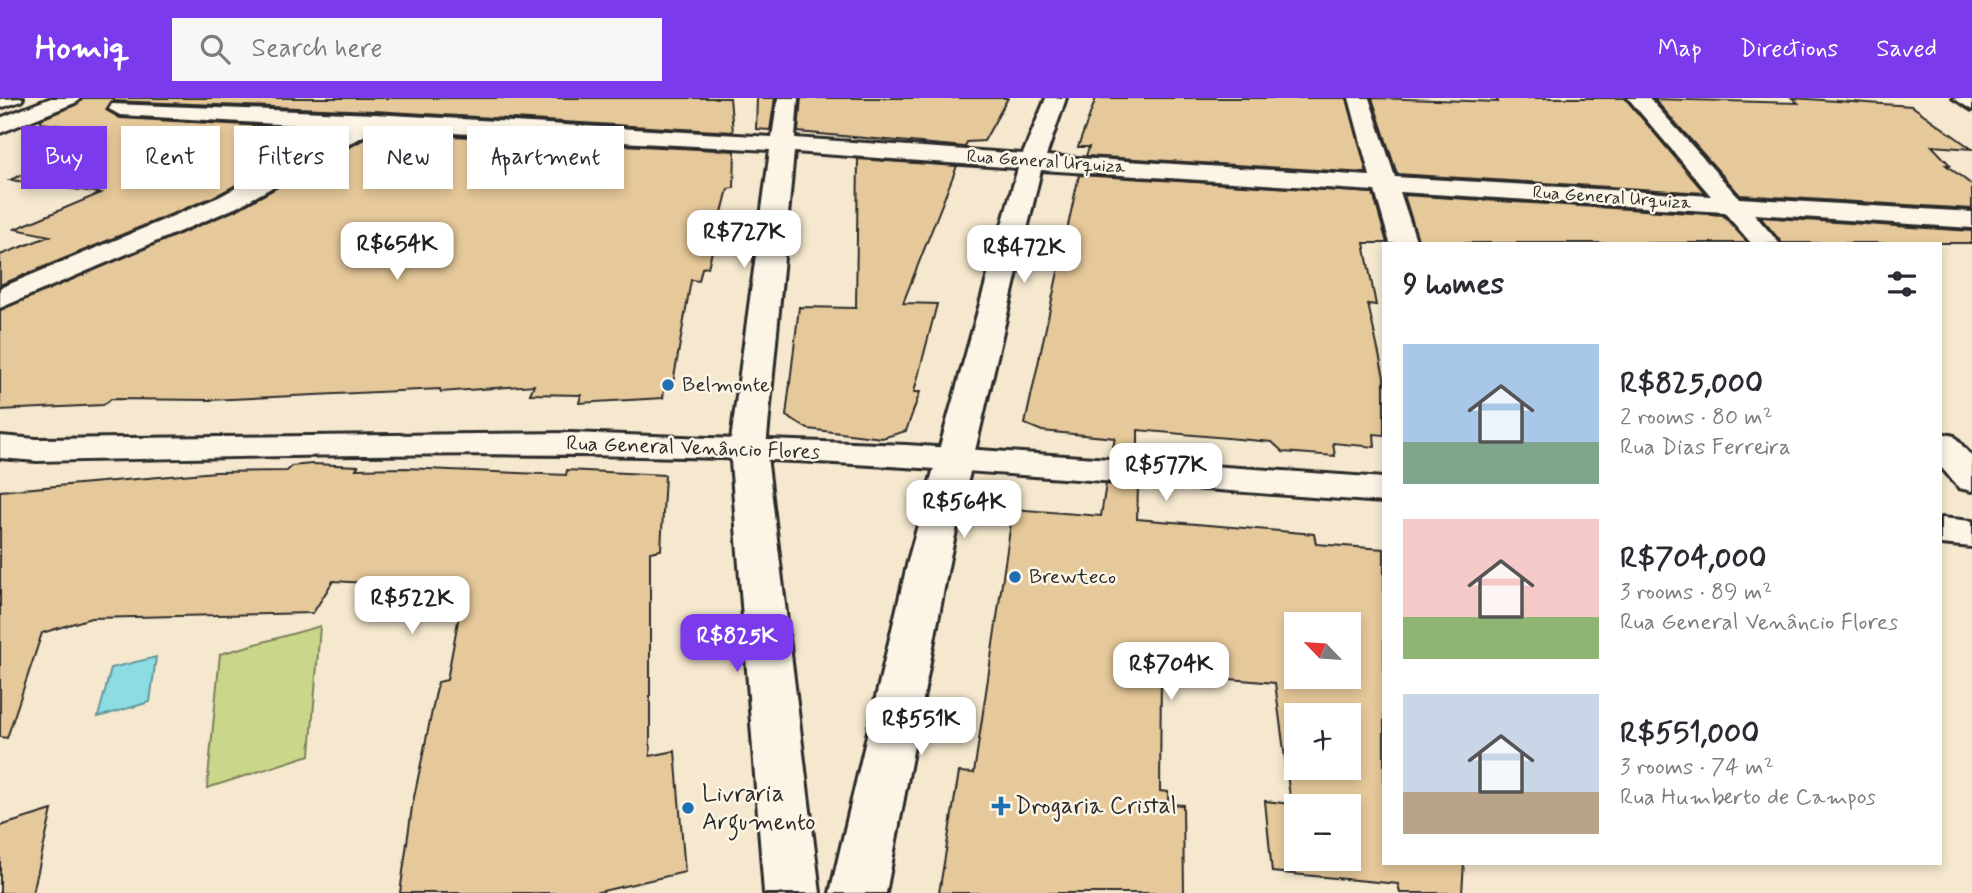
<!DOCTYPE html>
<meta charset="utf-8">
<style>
:root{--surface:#fff;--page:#f7f7f7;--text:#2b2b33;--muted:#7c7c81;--accent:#7c3aed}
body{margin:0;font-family:Mynerve,sans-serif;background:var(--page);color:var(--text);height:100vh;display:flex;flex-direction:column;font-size:26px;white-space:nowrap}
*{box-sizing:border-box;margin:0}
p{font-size:23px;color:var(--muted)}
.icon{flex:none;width:38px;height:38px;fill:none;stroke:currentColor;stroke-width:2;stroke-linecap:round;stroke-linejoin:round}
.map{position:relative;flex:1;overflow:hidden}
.drawer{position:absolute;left:1382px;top:144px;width:560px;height:623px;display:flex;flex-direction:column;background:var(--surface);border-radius:0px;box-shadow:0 4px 10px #0003}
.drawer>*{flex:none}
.banner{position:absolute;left:21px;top:28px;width:665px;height:63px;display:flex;gap:14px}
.needle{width:46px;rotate:295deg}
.buttons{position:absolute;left:1284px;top:514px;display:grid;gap:14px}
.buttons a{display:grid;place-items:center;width:77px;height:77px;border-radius:0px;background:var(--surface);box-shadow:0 4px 10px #0003;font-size:35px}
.price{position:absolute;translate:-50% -60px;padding:0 16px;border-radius:14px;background:#fff;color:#222;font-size:23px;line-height:46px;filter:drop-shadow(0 2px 4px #0008)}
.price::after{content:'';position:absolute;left:50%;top:42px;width:21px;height:16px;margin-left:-10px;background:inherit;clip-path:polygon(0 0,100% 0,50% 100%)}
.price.selected{background:var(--accent);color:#fff}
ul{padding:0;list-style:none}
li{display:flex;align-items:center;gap:21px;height:175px;padding:0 21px}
li span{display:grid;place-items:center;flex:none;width:196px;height:140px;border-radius:0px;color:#555}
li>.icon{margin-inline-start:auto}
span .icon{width:84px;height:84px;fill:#fffc;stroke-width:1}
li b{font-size:30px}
h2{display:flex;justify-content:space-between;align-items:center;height:84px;padding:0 21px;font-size:30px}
.tag{padding:0 24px;border-radius:0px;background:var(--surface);box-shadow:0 4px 10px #0003;font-size:24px;line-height:63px}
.tag.selected{background:var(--accent);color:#fff}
header{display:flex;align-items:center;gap:42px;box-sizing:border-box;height:98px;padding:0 35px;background:var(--accent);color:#fff}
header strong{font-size:33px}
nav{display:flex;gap:38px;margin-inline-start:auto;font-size:24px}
.search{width:490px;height:63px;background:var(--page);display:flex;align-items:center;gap:18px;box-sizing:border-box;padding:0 24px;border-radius:0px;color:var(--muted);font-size:26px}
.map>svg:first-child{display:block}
.green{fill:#cad689;stroke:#7a805a;stroke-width:2}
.water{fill:#8bdde3;stroke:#659699;stroke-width:2}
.building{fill:#e6c99a;stroke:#2b2b2b;stroke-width:2;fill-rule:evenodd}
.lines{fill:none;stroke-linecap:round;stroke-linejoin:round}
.lane-casing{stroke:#2b2b2b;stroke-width:6}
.street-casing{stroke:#2b2b2b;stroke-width:6}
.secondary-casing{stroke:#2b2b2b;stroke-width:6}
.lane{fill:#fcf5e5;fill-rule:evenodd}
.street{fill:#fcf5e5;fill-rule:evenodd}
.secondary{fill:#fcf5e5;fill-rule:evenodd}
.poi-dot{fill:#1f6fb2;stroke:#fcf5e5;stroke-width:2.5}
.labels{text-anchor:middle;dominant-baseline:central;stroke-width:5;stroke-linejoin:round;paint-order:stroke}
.far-street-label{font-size:18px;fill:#2b2b2b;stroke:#fcf5e5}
.poi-label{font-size:21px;fill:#2b2b2b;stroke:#fcf5e5;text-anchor:start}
.street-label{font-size:21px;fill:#2b2b2b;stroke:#fcf5e5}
.near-poi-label{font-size:24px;fill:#2b2b2b;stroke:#fcf5e5;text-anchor:start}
</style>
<header>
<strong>Homiq</strong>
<div class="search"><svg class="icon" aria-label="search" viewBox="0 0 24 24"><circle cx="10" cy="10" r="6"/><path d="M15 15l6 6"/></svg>Search here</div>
<nav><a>Map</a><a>Directions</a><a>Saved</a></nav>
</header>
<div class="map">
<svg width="1972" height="795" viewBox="0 0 1972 795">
<rect width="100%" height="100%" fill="#f5e8ce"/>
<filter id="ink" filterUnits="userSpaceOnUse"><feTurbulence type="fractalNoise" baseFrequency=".0143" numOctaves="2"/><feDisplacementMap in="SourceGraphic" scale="14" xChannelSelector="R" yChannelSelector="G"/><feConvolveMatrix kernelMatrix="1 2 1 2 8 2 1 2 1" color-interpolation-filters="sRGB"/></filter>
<g filter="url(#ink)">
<path class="green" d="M 320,528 L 310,657 L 207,690 L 220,556 Z"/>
<path class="water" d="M 156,559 L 150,604 L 98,619 L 111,570 Z"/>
<g class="building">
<path d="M 83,0 L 730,0 L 733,34 L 374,13 L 112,3 L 106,12 L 120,20 L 337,32 L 218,97 L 0,187 L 0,157 L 50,138 L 15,131 L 101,95 L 10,82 L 62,59 L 39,57 L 95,32 L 41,25 L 41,21 L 78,6 Z"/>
<path d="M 757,0 L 775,0 L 770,32 L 756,31 Z"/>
<path d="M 801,0 L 1008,0 L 984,43 L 967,44 L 965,49 L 798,34 Z"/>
<path d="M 1096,0 L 1347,0 L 1367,75 L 1086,58 L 1089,49 L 1078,49 Z"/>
<path d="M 1372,0 L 1498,4 L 1496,0 L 1625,0 L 1705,95 L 1397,76 Z"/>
<path d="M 1792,0 L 1912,8 L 1972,51 L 1932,48 L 1950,67 L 1946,67 L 1972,87 L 1972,111 L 1740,97 L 1654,1 L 1798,5 Z"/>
<path d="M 377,34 L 735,53 L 734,90 L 728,91 L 708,169 L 702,170 L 699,183 L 691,182 L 672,291 L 664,291 L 663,300 L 579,305 L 581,297 L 530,296 L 534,287 L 441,294 L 440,291 L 209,302 L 111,301 L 103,307 L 0,312 L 0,212 L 238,111 Z"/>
<path d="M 858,61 L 957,68 L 903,205 L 937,206 L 914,294 L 920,294 L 906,333 L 882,340 L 808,331 L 786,318 L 799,209 L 856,210 Z"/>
<path d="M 1079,77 L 1373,95 L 1387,145 L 1364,145 L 1376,207 L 1368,206 L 1384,279 L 1384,337 L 1374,336 L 1375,349 L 1333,345 L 1335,358 L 1283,354 L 1272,344 L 1138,332 L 1138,360 L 1111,359 L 1115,340 L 1042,333 L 1025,326 Z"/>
<path d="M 1404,97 L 1723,117 L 1748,145 L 1419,145 Z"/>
<path d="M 1760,119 L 1972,133 L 1972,145 L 1782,145 Z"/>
<path d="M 312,366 L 358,368 L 356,371 L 405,370 L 566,377 L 567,372 L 665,377 L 661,452 L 650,454 L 650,658 L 675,653 L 685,774 L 594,795 L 400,795 L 412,709 L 438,584 L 447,582 L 464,491 L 333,483 L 313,515 L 91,520 L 42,535 L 7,640 L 0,639 L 0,393 L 216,374 L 287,373 L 291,368 Z"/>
<path d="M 1106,386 L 1138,388 L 1137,421 L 1314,436 L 1316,446 L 1384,451 L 1384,765 L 1464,765 L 1462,795 L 1400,795 L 1398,786 L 1272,774 L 1265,703 L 1291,706 L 1275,585 L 1161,575 L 1160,693 L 1168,694 L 1168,706 L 1183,707 L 1184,795 L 939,795 L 959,674 L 974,675 L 1013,411 L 1101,418 ZM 1297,527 L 1349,527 L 1349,579 L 1297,579 ZM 1297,618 L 1349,618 L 1349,670 L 1297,670 ZM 1297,709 L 1349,709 L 1349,761 L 1297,761 Z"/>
<path d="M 52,712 L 33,795 L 0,795 L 0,728 Z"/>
</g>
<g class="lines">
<g class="lane-casing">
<path id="lane" d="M 23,0 L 21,3 L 0,10 L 0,1 Z"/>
</g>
<g class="street-casing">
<g id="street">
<path d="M 51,0 L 80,0 L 77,4 L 0,35 L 0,20 Z"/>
<path d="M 778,0 L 798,0 L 795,40 L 1023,56 L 1046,0 L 1066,0 L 1046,58 L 1370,78 L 1349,0 L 1369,0 L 1395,79 L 1711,98 L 1628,0 L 1649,0 L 1739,100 L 1972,114 L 1972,130 L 1754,116 L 1779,145 L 1751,145 L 1724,114 L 1400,94 L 1417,145 L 1390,145 L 1375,93 L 1041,72 L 950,459 L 886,795 L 830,795 L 909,459 L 1018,70 L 794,54 L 766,350 L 820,795 L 764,795 L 730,350 L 770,52 L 376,31 L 237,109 L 0,210 L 0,190 L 219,99 L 346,30 L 120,17 L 109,11 L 112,6 L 374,16 L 772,39 Z"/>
<path d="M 1941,335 L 1954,338 L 1972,359 L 1972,393 L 1959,390 L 1941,369 Z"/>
</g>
</g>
<g class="secondary-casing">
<g id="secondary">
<path d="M 1953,0 L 1972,0 L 1972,12 Z"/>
<path d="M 570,335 L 907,347 L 1384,380 L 1384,404 C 1172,390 961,369 749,361 C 512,352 274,358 37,363 L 0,360 L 0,338 L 37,341 Z"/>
<path d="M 1941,420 L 1972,423 L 1972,449 L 1941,446 Z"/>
</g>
</g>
<use href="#lane" class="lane"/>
<use href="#street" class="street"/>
<use href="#secondary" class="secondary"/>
</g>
</g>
<g class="poi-dot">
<circle cx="668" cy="287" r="7"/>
<circle cx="1015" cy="479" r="7"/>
<path d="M997.5 697.5h7v7h7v7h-7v7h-7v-7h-7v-7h7z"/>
<circle cx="688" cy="710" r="7"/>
</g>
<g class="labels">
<g class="far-street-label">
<text transform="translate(1046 64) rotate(4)">Rua General Urquiza</text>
<text transform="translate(1612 100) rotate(4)">Rua General Urquiza</text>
</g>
<g class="poi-label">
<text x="682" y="287">Belmonte</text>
<text x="1029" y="479">Brewteco</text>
</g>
<g class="street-label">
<text transform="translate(693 350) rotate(2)">Rua General Venâncio Flores</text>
</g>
<g class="near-poi-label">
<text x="702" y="696">Livraria<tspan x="702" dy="28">Argumento</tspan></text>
<text x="1015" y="708">Drogaria Cristal</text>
</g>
</g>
</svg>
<div class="buttons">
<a><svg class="needle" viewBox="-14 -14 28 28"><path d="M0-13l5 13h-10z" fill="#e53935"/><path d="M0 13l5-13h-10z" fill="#7c7c81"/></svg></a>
<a>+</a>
<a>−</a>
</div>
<b class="price" style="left:744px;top:172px">R$727K</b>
<b class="price" style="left:397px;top:184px">R$654K</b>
<b class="price" style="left:1024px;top:187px">R$472K</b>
<b class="price" style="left:1166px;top:405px">R$577K</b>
<b class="price" style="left:964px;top:442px">R$564K</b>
<b class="price" style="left:412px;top:538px">R$522K</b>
<b class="price selected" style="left:737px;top:576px">R$825K</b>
<b class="price" style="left:1171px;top:604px">R$704K</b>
<b class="price" style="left:921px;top:659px">R$551K</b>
<div class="banner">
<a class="tag selected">Buy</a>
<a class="tag">Rent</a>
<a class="tag">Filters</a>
<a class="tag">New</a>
<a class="tag">Apartment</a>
</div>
<section class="drawer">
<h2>9 homes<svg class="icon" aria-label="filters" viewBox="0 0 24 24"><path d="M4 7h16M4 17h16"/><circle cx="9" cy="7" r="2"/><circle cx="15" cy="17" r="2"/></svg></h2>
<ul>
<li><span style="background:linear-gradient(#a9c7e8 70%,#7fa58c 0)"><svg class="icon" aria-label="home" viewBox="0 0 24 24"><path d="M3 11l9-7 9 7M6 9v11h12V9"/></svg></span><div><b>R$825,000</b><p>2 rooms · 80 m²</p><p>Rua Dias Ferreira</p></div></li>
<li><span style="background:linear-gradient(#f6c9c9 70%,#8fb573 0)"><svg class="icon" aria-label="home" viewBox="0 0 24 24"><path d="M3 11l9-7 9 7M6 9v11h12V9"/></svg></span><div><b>R$704,000</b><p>3 rooms · 89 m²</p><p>Rua General Venâncio Flores</p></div></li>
<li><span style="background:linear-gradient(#c9d6e8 70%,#b9a48a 0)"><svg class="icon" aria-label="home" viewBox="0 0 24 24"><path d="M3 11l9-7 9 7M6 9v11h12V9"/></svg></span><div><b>R$551,000</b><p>3 rooms · 74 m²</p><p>Rua Humberto de Campos</p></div></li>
</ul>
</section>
</div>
